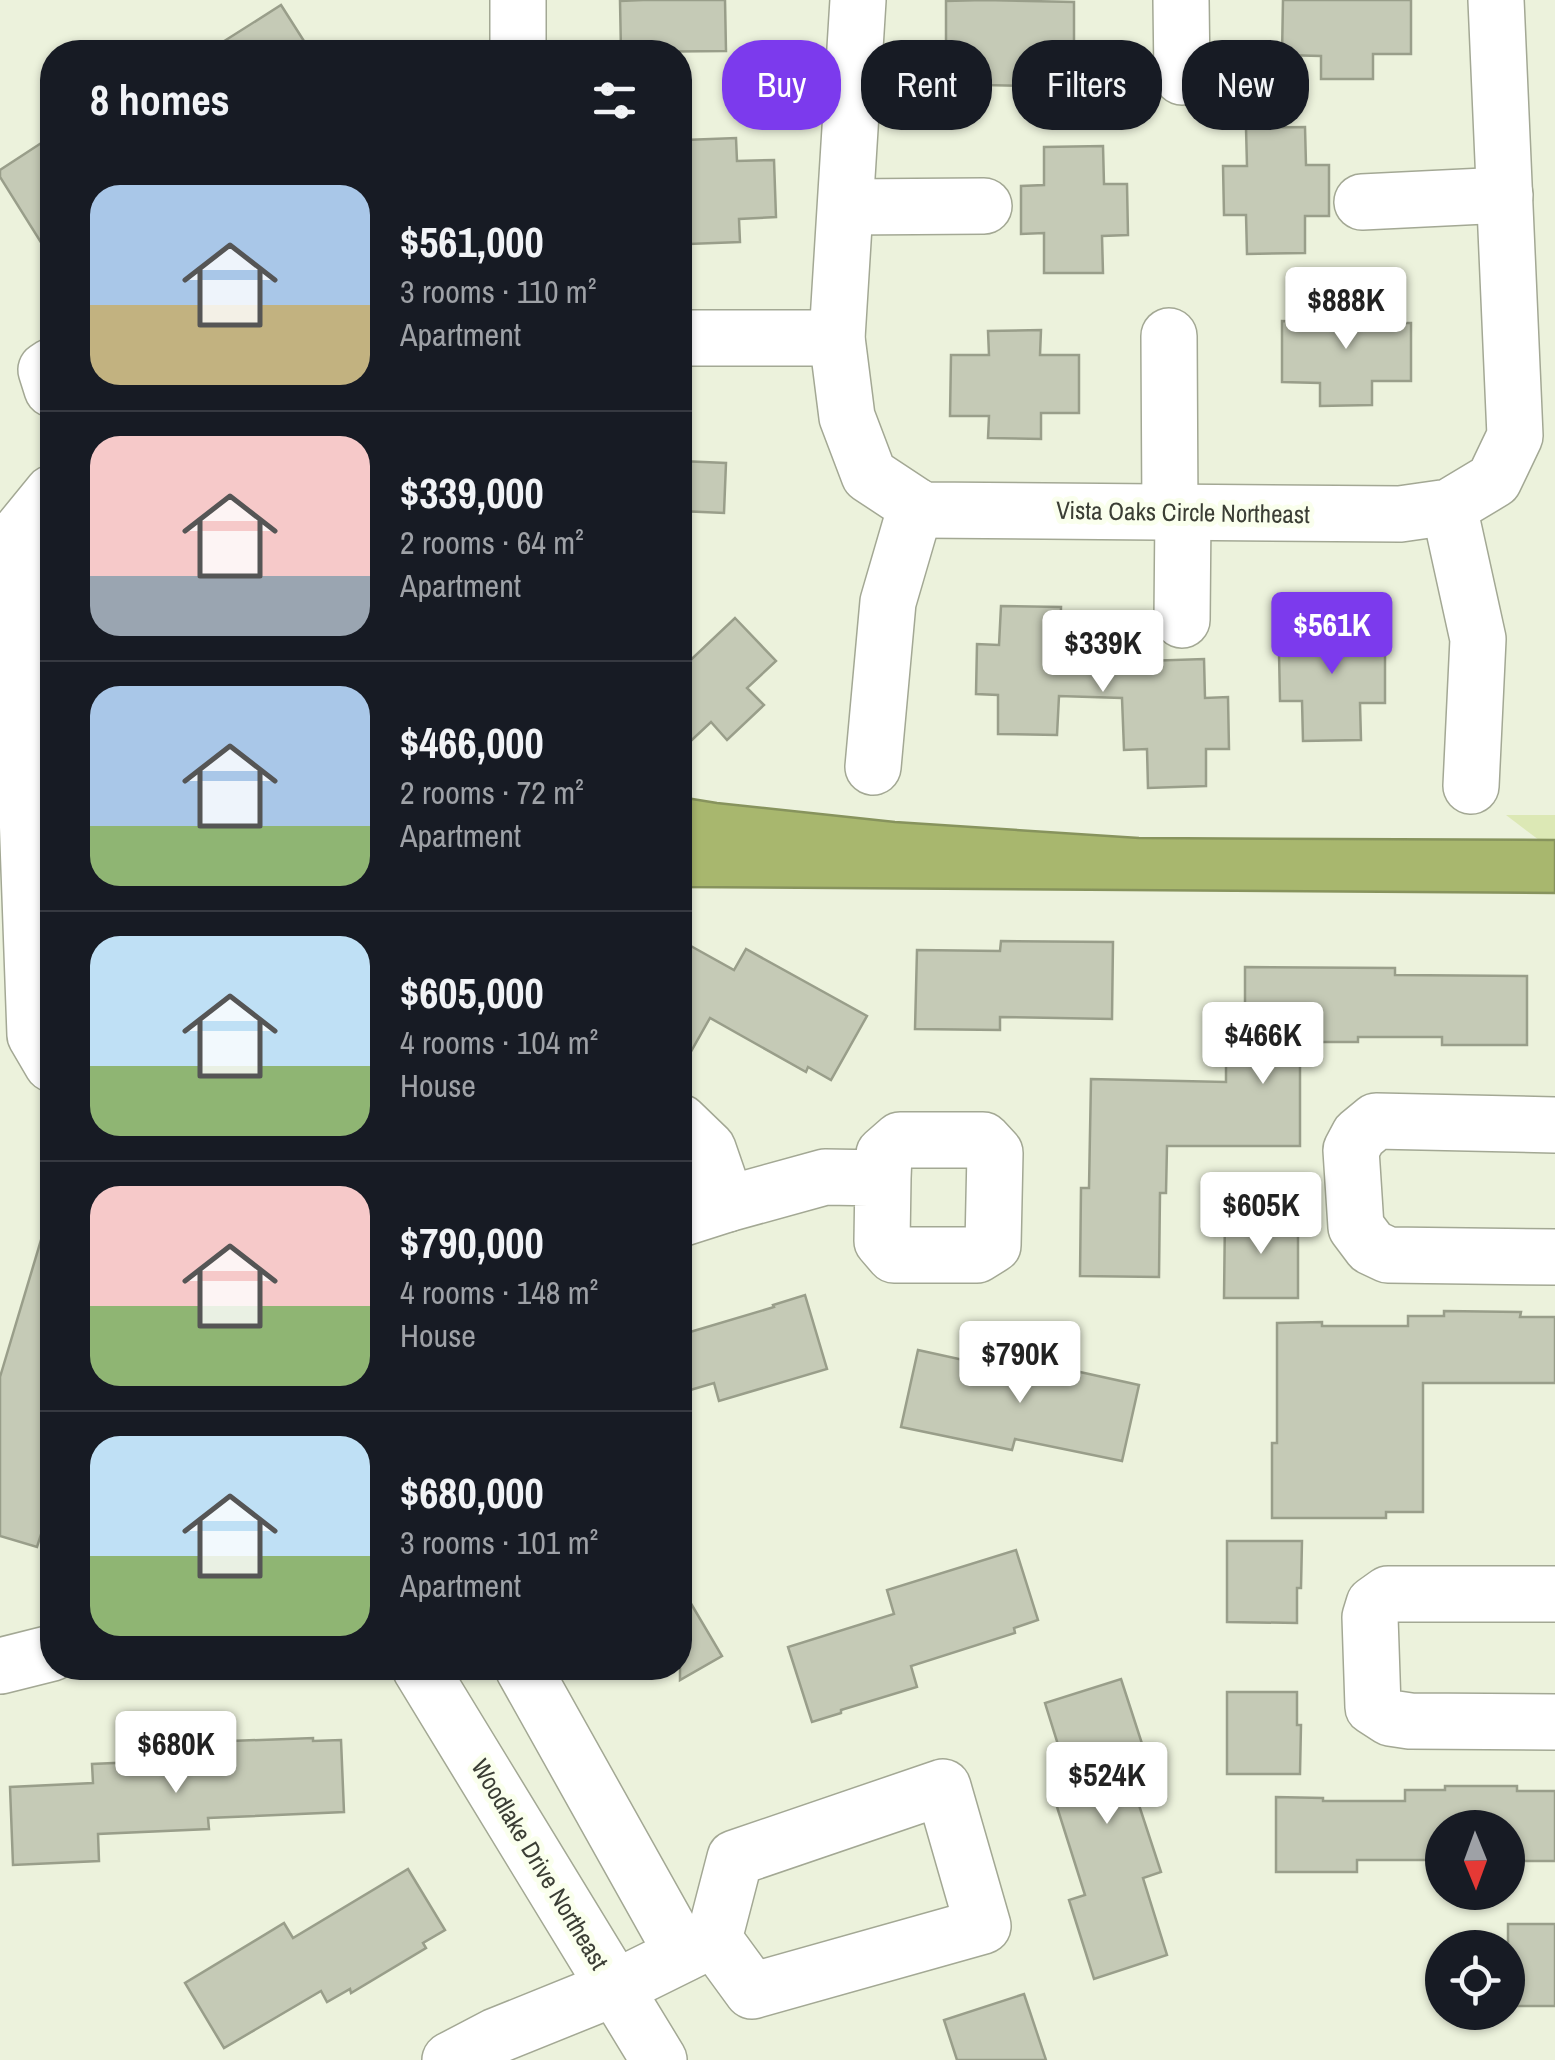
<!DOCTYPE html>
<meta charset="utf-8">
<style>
:root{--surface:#171b24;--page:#20242c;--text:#f1f3f6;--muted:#9ea1a6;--line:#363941;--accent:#7c3aed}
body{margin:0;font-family:"Archivo Narrow",sans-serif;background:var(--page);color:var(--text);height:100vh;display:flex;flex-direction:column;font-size:38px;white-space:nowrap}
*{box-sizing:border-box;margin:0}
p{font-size:32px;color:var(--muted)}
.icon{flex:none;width:55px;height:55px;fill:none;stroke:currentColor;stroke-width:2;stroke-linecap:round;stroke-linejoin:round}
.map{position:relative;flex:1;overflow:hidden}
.panel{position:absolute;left:40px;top:40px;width:652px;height:1640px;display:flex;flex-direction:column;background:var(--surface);border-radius:40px;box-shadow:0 2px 8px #0004}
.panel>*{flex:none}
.banner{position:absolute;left:722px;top:40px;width:682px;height:90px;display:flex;gap:20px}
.needle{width:65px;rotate:179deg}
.tools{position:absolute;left:1425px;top:1810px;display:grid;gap:20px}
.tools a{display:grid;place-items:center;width:100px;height:100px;border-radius:50%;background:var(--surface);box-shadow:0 2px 8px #0004;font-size:50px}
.price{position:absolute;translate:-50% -85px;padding:0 22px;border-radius:10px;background:#fff;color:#222;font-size:32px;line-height:65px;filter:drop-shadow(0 2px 5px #0008)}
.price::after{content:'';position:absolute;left:50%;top:60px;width:30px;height:22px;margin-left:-15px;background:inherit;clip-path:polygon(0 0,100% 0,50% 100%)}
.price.on{background:var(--accent);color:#fff}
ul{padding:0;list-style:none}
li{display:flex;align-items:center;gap:30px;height:250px;padding:0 50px}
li+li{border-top:2px solid var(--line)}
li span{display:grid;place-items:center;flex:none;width:280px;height:200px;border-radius:30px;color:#555}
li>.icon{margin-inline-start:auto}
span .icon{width:120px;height:120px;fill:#fffc;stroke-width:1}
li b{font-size:42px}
h2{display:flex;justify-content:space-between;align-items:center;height:120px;padding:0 50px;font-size:42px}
.chip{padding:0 35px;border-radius:40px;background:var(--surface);box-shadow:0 2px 8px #0004;font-size:35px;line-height:90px}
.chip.on{background:var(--accent);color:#fff}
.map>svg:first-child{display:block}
.green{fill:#dce8b5}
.water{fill:#a8b76e;stroke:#87935d;stroke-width:2.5}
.building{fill:#c5cab6;stroke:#999e8a;stroke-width:2.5}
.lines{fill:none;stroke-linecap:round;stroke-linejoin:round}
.minor-casing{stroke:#a3a894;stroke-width:58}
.minor{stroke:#fff;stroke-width:55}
.labels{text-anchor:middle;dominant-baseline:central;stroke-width:10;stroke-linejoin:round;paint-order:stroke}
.street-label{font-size:25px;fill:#3b3e35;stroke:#faffed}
</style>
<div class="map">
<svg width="1555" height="2060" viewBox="0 0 1555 2060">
<rect width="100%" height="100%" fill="#ecf2dc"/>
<path class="green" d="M 1506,815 L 1555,815 L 1555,840 L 1539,840 Z"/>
<path class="water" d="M 680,797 L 717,803 L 895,822 L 1139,838 L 1555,840 L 1555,893 L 680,887 Z"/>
<g class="building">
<path d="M 643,0 L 725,0 L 726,51 L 621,52 L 620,1 Z"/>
<path d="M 984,0 L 1074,2 L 1074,60 L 1037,60 L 1036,86 L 984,85 L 984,62 L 946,62 L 946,1 Z"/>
<path d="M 1283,0 L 1411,0 L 1411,54 L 1373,54 L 1373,79 L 1321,79 L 1321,56 L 1282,55 Z"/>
<path d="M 281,5 L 311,52 L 207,52 Z"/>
<path d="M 1305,127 L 1306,165 L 1329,165 L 1329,216 L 1305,216 L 1305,253 L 1247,254 L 1246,215 L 1224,215 L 1223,166 L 1247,166 L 1246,128 Z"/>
<path d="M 52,136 L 52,260 L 0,177 L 0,170 Z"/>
<path d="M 736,138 L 737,161 L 774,160 L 776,217 L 739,219 L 740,242 L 689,244 L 688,221 L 680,221 L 680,164 L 686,164 L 685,140 Z"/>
<path d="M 1103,146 L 1104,184 L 1127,184 L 1128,235 L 1102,236 L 1103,273 L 1044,273 L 1044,233 L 1021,234 L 1021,186 L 1044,185 L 1044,147 Z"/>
<path d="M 1320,298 L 1372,298 L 1372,323 L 1411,323 L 1411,381 L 1372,381 L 1372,405 L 1320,406 L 1320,383 L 1282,382 L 1282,321 L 1320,322 Z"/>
<path d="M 1041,330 L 1040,355 L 1079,355 L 1079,413 L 1041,413 L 1041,439 L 988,438 L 989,416 L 950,416 L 951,355 L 989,355 L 988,331 Z"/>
<path d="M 680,461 L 726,463 L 724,513 L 680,511 Z"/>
<path d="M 1001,606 L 1061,607 L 1060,646 L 1084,646 L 1084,663 L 1204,659 L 1205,698 L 1228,697 L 1229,749 L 1206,749 L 1206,786 L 1148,788 L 1147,749 L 1124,750 L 1122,698 L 1059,696 L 1057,735 L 998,734 L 998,695 L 976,694 L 977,644 L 999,645 Z"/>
<path d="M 1361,614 L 1361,651 L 1385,651 L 1385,703 L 1360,703 L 1361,740 L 1303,741 L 1302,701 L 1280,701 L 1279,653 L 1302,653 L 1302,615 Z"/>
<path d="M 735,618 L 776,661 L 747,688 L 764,705 L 727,740 L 711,722 L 680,751 L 680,670 Z"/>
<path d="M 680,940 L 734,970 L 746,949 L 867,1016 L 831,1080 L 808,1067 L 806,1072 L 710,1018 L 680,1071 Z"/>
<path d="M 1001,941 L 1113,942 L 1112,1019 L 1000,1017 L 1000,1030 L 915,1029 L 917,950 L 1000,951 Z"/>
<path d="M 1245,967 L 1395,968 L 1395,975 L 1527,976 L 1527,1045 L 1442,1045 L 1442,1037 L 1358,1037 L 1358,1042 L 1300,1042 L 1300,1146 L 1167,1146 L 1166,1193 L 1160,1193 L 1159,1277 L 1080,1276 L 1081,1188 L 1089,1188 L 1091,1079 L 1226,1082 L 1226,1064 L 1245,1064 Z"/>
<path d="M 1225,1215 L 1298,1216 L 1298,1298 L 1224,1298 Z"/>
<path d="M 44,1230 L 52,1232 L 52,1525 L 45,1522 L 37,1547 L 0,1536 L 0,1377 Z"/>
<path d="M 805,1295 L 827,1369 L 719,1401 L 714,1383 L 680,1393 L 680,1335 L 774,1307 L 773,1305 Z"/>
<path d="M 1444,1311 L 1521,1312 L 1520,1317 L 1555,1317 L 1555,1383 L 1423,1383 L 1423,1512 L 1386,1512 L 1386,1518 L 1272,1518 L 1272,1443 L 1277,1443 L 1277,1323 L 1322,1322 L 1322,1326 L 1408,1326 L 1408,1316 L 1444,1316 Z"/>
<path d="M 918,1350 L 1027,1374 L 1030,1361 L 1139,1385 L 1122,1461 L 1015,1439 L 1012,1450 L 901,1427 Z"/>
<path d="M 1227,1541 L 1302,1541 L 1301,1588 L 1297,1588 L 1297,1623 L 1227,1622 Z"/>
<path d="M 1016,1550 L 1038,1620 L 1014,1628 L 1015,1633 L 911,1666 L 917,1687 L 841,1710 L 841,1713 L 812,1722 L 788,1647 L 894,1614 L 887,1590 Z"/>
<path d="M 680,1585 L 722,1656 L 680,1680 Z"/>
<path d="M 1121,1679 L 1147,1759 L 1137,1763 L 1140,1762 L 1148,1788 L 1135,1793 L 1161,1872 L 1143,1878 L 1167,1955 L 1094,1979 L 1069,1900 L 1085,1895 L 1051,1788 L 1070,1783 L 1045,1703 Z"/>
<path d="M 1227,1692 L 1297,1692 L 1297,1725 L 1301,1725 L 1300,1774 L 1227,1774 Z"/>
<path d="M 313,1738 L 313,1741 L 341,1740 L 344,1812 L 208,1818 L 209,1829 L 98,1834 L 99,1861 L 13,1865 L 10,1787 L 93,1783 L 92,1764 L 205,1759 L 204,1742 Z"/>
<path d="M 1445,1786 L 1517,1786 L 1517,1791 L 1555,1791 L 1555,1861 L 1508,1861 L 1508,1828 L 1442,1828 L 1442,1860 L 1357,1860 L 1357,1872 L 1276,1872 L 1276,1797 L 1323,1798 L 1323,1801 L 1405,1801 L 1405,1790 L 1445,1790 Z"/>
<path d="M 408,1869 L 445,1930 L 423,1943 L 426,1948 L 351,1993 L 350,1989 L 327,2002 L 321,1991 L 224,2048 L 185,1983 L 284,1923 L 293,1938 Z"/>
<rect x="1508" y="1924" width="47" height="82"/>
<path d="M 1024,1994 L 1046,2060 L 957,2060 L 944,2020 Z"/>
</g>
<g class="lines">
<g class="minor-casing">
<g id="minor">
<path d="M 858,0 L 837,338 L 847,417 L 869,475 L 922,510 L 1400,514 L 1449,507 L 1494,480 L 1515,436 L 1496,0"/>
<path d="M 1181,0 L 1182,77"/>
<path d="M 516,52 L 518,48 L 518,0"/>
<path d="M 1362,202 L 1505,195"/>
<path d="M 846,207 L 984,206"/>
<path d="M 1169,336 L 1170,512"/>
<path d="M 680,338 L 837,338"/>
<path d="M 52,366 L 46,370 L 52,389"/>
<path d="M 52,493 L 17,536 L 35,1035 L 52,1064"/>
<path d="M 1449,507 L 1478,639 L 1471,786"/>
<path d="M 1182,620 L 1183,512"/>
<path d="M 873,767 L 888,602 L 916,506"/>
<path d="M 680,1122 L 708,1149 L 727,1204 L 680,1219"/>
<path d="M 1555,1125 L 1376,1121 L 1359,1135 L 1351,1150 L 1356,1227 L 1371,1247 L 1388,1255 L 1555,1257"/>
<path d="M 727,1204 L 825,1177 L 883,1178 L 882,1241 L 894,1255 L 977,1255 L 993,1245 L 995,1153 L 983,1140 L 900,1140 L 884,1154 L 883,1178"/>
<path d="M 1555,1594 L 1388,1594 L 1374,1604 L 1370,1617 L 1373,1707 L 1390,1718 L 1410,1721 L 1555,1722"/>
<path d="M 0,1666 L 52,1653"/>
<path d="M 420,1668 L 659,2060"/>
<path d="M 523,1668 L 683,1954"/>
<path d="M 450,2060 L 496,2036 L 615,1988 L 714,1939 L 752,1991 L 983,1926 L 943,1787 L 735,1858 L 714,1939"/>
</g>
</g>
<use href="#minor" class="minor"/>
</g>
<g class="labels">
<g class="street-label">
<text transform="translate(1183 512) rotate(1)">Vista Oaks Circle Northeast</text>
<text transform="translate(540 1864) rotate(59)">Woodlake Drive Northeast</text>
</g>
</g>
</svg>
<div class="tools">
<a><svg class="needle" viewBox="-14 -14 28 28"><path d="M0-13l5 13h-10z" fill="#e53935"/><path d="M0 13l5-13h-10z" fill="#9ea1a6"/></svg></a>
<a><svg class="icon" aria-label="locate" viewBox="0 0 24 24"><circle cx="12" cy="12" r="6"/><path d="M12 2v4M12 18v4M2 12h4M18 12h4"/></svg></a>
</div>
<b class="price" style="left:1346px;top:352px">$888K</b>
<b class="price on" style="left:1332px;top:677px">$561K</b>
<b class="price" style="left:1103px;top:695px">$339K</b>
<b class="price" style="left:1263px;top:1087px">$466K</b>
<b class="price" style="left:1261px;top:1257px">$605K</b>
<b class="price" style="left:1020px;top:1406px">$790K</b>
<b class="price" style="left:176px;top:1796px">$680K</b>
<b class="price" style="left:1107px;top:1827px">$524K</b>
<div class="banner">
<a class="chip on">Buy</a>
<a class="chip">Rent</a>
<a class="chip">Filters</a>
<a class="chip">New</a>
</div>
<section class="panel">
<h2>8 homes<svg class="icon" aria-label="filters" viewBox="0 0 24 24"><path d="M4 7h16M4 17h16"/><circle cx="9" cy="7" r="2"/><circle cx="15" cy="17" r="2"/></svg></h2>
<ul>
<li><span style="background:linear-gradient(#a9c7e8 60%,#c2b280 0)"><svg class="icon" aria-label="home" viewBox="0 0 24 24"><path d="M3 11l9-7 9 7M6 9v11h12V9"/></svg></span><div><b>$561,000</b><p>3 rooms · 110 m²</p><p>Apartment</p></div></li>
<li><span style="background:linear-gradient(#f6c9c9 70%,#9aa5b1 0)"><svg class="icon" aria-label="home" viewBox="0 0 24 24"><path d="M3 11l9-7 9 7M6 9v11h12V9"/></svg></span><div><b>$339,000</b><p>2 rooms · 64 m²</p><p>Apartment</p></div></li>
<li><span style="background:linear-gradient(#a9c7e8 70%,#8fb573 0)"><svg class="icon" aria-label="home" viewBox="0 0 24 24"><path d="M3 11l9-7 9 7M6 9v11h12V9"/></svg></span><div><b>$466,000</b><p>2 rooms · 72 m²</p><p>Apartment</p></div></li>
<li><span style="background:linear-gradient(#bfe0f5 65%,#8fb573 0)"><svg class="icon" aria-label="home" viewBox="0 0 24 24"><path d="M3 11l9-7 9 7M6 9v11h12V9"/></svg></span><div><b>$605,000</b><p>4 rooms · 104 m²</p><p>House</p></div></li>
<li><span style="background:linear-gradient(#f6c9c9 60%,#8fb573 0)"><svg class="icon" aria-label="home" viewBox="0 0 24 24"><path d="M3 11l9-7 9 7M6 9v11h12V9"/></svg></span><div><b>$790,000</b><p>4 rooms · 148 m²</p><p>House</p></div></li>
<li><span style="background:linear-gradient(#bfe0f5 60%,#8fb573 0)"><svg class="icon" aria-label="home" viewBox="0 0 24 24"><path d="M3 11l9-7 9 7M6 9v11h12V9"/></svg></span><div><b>$680,000</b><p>3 rooms · 101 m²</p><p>Apartment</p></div></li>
</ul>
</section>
</div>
